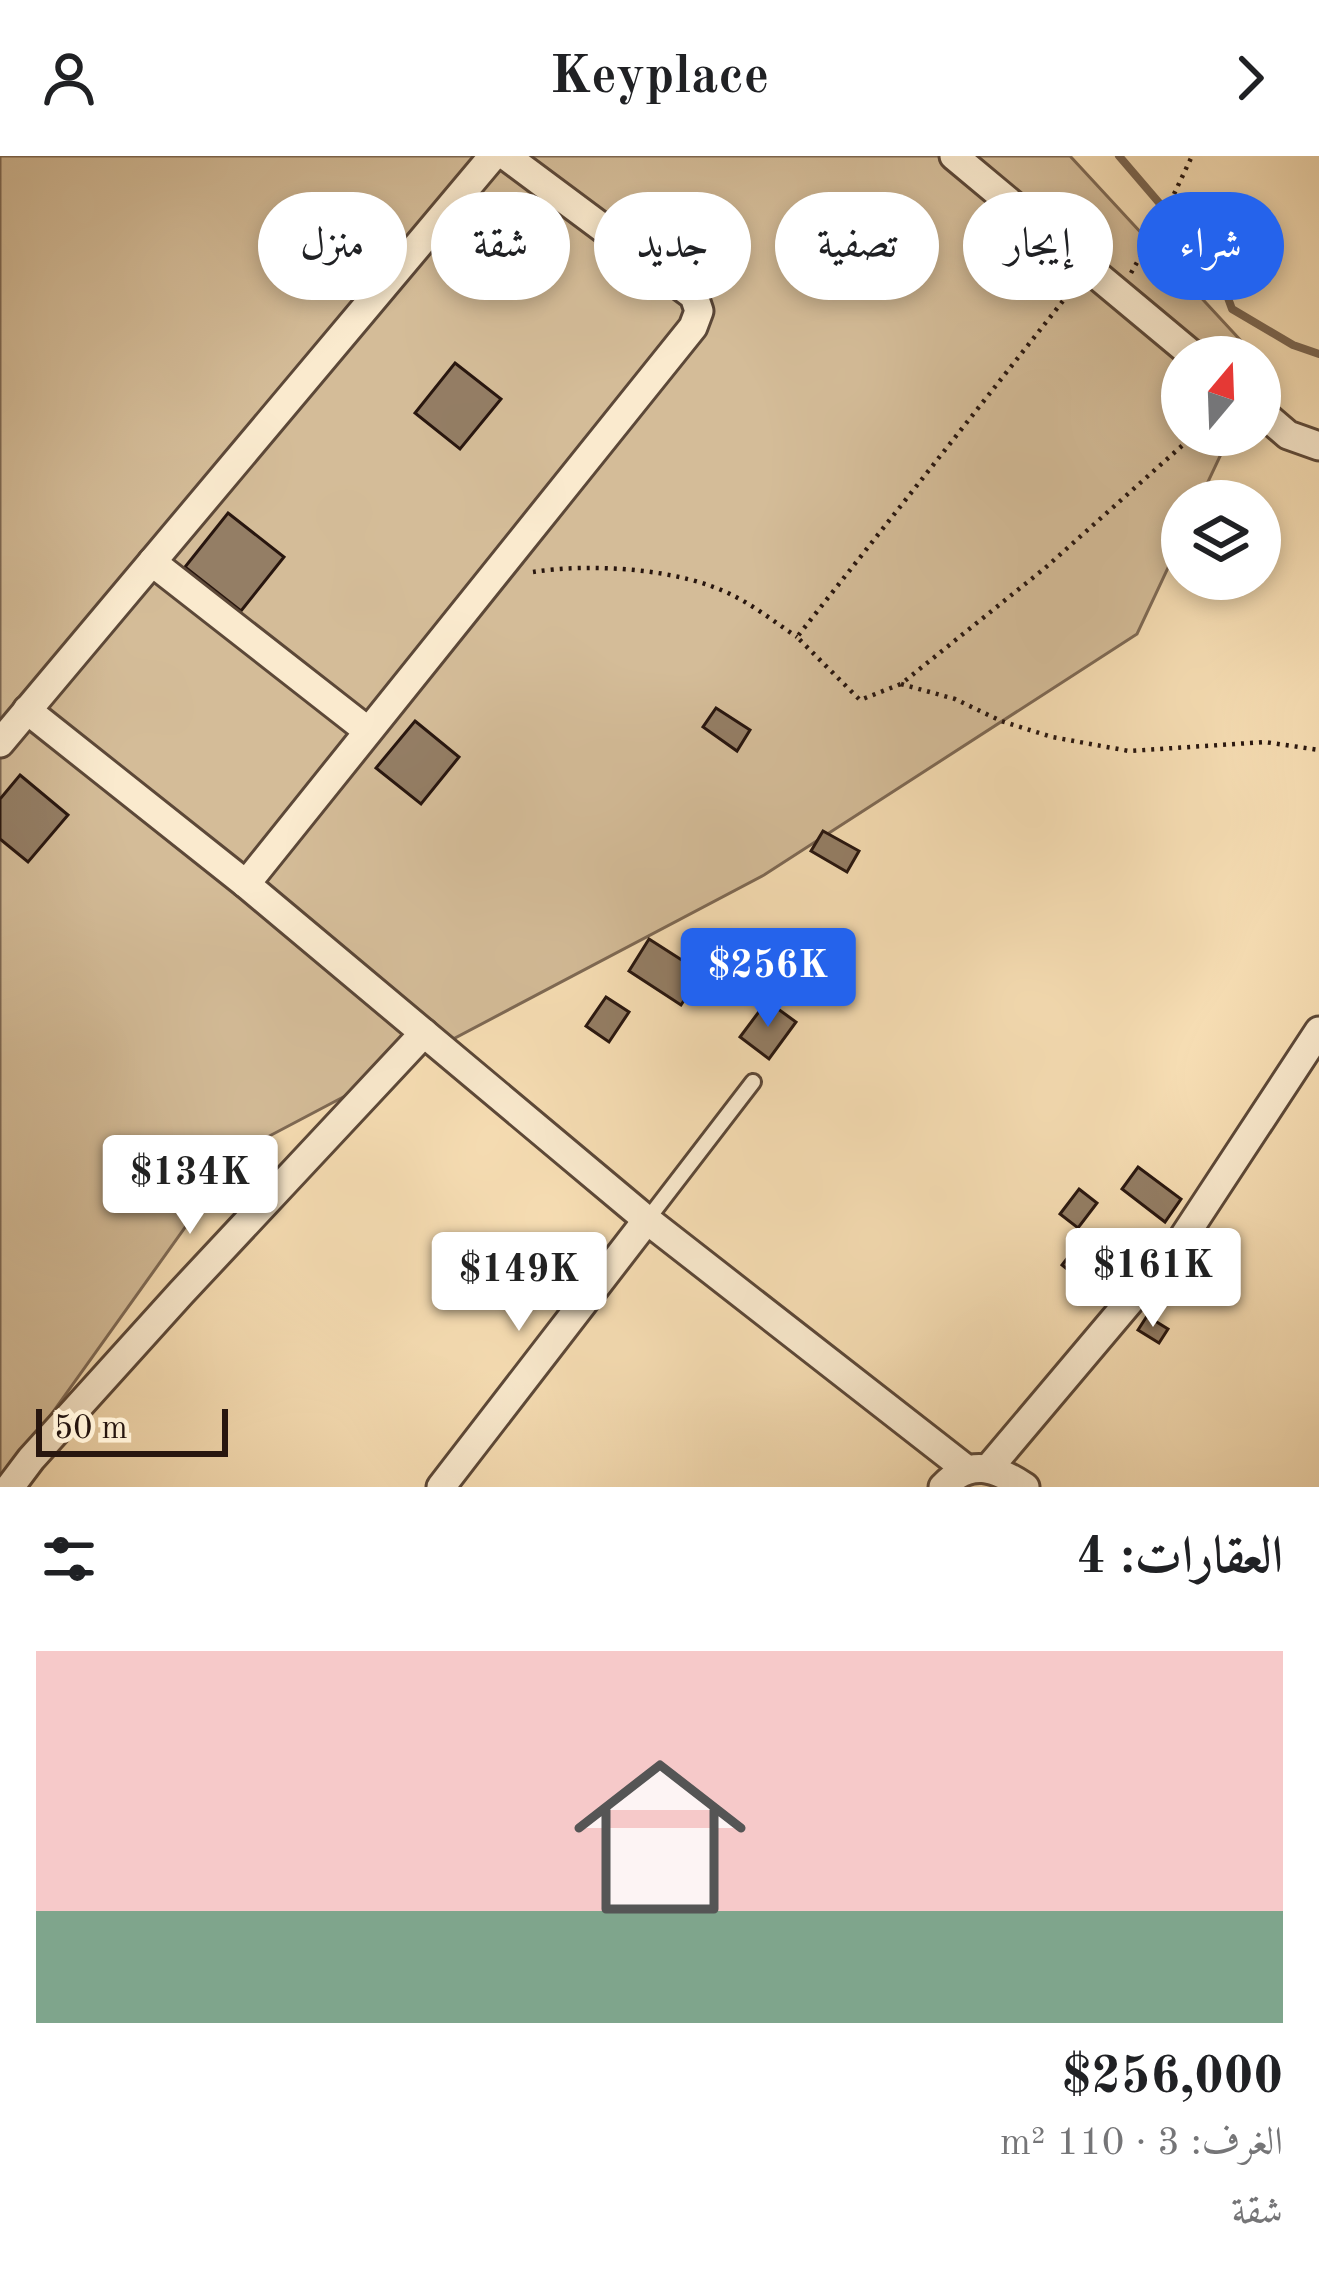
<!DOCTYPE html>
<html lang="ar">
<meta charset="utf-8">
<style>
:root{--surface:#fff;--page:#f2f2f2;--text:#202124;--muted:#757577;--accent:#2563eb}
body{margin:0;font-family:"Old Standard TT",Amiri,serif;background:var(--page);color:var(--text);direction:rtl;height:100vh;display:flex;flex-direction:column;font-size:45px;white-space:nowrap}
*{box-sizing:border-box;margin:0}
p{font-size:39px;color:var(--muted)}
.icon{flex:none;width:66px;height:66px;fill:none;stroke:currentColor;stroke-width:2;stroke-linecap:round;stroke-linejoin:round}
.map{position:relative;height:1331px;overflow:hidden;direction:ltr}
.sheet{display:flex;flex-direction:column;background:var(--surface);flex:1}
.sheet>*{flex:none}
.guide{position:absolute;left:36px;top:36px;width:1248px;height:108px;direction:rtl;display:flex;gap:24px}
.needle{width:78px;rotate:19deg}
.tools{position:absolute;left:1161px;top:180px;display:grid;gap:24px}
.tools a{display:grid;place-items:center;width:120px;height:120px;border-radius:50%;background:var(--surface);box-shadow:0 6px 18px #0003;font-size:60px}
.scale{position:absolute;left:36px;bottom:30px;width:192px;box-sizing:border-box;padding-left:12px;border:6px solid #28160f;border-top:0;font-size:33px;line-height:42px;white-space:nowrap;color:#28160f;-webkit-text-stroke:9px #faeace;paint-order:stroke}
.price{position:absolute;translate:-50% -102px;padding:0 27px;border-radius:12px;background:#fff;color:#222;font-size:39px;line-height:78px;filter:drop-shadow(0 3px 6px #0008)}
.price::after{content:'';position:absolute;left:50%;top:72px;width:36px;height:27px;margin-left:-18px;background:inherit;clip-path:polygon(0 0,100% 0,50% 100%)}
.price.active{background:var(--accent);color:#fff}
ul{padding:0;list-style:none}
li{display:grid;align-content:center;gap:24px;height:636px;padding:0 36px}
li span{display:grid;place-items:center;height:372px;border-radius:0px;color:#555}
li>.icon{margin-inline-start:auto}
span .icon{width:216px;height:216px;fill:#fffc;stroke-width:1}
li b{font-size:51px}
h2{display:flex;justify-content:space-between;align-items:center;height:144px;padding:0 36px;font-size:51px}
.pill{padding:0 42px;border-radius:54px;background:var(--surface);box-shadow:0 6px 18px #0003;font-size:42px;line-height:108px}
.pill.active{background:var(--accent);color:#fff}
header{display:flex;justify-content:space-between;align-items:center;height:156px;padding:0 36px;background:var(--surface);font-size:54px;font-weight:600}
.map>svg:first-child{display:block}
.green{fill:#d4bc98;stroke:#7e6954;stroke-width:3}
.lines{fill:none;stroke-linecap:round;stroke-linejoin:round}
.stream{stroke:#7a6550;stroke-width:8}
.building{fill:#947e65;stroke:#28160f;stroke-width:3}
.service-casing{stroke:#5c4838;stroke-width:20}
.minor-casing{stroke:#5c4838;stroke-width:33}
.path{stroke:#28160f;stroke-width:4.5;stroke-dasharray:3 6;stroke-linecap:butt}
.service{stroke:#faeace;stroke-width:14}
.minor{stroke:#faeace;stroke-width:27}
</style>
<header><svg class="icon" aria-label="forward" viewBox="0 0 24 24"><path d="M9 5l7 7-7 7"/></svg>Keyplace<svg class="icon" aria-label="person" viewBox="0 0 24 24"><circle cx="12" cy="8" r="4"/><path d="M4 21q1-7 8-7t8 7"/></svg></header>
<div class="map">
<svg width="1319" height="1331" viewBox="0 0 1319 1331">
<rect width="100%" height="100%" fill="#f7deb4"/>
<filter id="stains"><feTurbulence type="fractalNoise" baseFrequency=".00167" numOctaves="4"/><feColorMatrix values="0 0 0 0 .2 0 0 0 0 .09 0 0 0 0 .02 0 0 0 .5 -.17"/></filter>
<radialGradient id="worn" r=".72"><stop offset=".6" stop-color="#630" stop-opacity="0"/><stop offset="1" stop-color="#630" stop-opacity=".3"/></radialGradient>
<path class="green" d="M 0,0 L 1070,0 L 1256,201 L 1182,201 L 1182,279 L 1230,279 L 1199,345 L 1182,345 L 1182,382 L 1137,478 L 764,719 L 239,996 L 0,1330 Z"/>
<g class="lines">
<path class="stream" d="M 1119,0 L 1185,77 L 1212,98 L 1232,153 L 1293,189 L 1319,198"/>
</g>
<g class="building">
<path d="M 455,207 L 501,243 L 460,293 L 415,257 Z"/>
<path d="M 228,357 L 284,401 L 241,455 L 185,411 Z"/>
<path d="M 716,552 L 750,574 L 737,595 L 703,571 Z"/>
<path d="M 415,565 L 459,601 L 421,648 L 376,612 Z"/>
<path d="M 20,619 L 68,659 L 28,706 L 0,683 L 0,643 Z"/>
<path d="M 823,675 L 859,695 L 847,716 L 811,695 Z"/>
<path d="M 649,783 L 702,817 L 681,849 L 629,815 Z"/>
<path d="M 606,841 L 629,856 L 609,886 L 586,870 Z"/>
<path d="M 767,845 L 796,866 L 769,903 L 740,881 Z"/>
<path d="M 1138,1011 L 1181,1043 L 1165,1066 L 1122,1033 Z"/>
<path d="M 1079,1033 L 1097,1047 L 1078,1072 L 1060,1058 Z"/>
<path d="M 1079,1087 L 1118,1118 L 1101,1140 L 1062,1109 Z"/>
<path d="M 1147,1160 L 1168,1173 L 1159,1187 L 1138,1174 Z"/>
</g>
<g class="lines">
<g class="service-casing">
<path id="service" d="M 647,1064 L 753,926"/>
</g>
<g class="minor-casing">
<g id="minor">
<path d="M 954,0 L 1195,201"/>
<path d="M 1260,255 L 1288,279 L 1319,290"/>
<path d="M 152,406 L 368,575"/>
<path d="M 27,554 L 246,728 L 647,1064 L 966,1313"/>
<path d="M 0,587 L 493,0"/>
<path d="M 246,728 L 693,171 L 699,155 L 694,140 L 506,0"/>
<path d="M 988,1313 L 1183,1082 L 1319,875"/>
<path d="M 10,1331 L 31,1303 L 181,1137 L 424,877"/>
<path d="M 441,1331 L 647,1064"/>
<path d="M 943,1331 C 970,1302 995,1311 1025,1331"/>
</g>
</g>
<g class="path">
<path d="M 1131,117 L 1166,55 L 1192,0"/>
<path d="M 1074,131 L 797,481 L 860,544 L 901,528 L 1045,412 L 1194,279"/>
<path d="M 533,416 C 591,407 681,412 734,440 C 756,451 776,467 797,481"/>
<path d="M 901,528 L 955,543 L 1001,565 L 1052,581 L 1129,595 L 1265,586 L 1319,594"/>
</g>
<use href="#service" class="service"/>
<use href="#minor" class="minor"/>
</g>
<rect width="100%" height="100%" filter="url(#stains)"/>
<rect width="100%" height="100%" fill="url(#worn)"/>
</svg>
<div class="tools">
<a><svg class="needle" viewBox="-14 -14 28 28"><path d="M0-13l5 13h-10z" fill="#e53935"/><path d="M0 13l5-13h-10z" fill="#757577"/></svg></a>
<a><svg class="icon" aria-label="layers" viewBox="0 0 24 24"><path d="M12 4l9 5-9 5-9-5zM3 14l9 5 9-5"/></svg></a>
</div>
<div class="scale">50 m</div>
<b class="price active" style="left:768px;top:874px">$256K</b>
<b class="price" style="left:190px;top:1081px">$134K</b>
<b class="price" style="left:1153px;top:1174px">$161K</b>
<b class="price" style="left:519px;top:1178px">$149K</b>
<div class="guide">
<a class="pill active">شراء</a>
<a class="pill">إيجار</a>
<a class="pill">تصفية</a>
<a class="pill">جديد</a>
<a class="pill">شقة</a>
<a class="pill">منزل</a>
</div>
</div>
<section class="sheet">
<h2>العقارات: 4<svg class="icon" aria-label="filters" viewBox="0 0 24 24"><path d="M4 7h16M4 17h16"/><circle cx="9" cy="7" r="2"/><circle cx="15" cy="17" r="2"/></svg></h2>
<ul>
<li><span style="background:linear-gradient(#f6c9c9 70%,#7fa58c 0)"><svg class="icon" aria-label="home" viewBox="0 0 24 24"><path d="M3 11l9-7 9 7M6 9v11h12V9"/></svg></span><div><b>$256,000</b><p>الغرف: 3 · 110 m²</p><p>شقة</p></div></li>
</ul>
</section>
